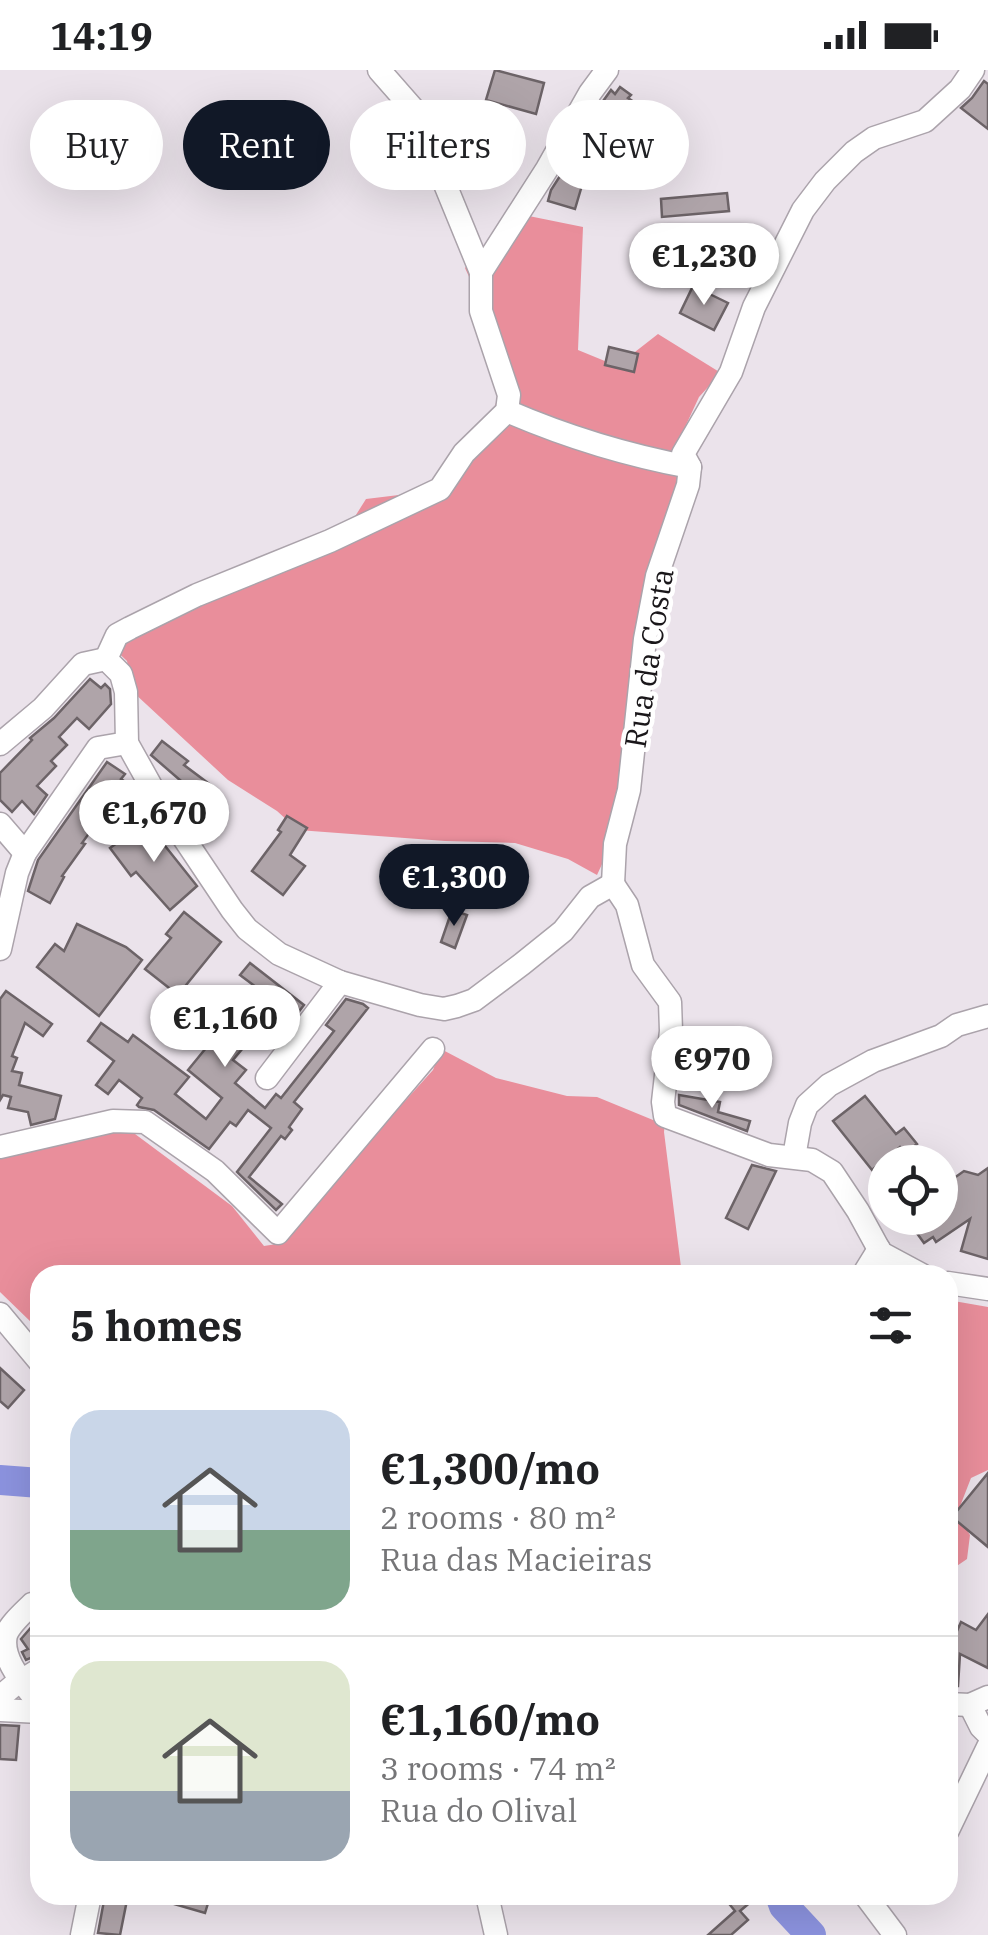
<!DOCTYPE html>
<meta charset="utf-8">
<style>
:root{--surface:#fff;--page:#f2f2f2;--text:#202124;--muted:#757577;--line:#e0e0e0;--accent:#111827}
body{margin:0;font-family:"IBM Plex Serif",serif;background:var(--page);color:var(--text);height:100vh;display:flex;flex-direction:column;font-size:38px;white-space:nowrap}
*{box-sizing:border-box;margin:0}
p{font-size:32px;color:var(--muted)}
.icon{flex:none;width:55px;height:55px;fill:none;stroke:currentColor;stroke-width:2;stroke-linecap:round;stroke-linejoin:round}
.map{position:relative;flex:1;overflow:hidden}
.details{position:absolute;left:30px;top:1195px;width:928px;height:640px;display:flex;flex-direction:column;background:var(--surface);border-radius:30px;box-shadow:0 10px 40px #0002}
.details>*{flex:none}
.guide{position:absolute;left:30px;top:30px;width:930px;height:90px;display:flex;gap:20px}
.fabs{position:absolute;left:868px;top:1075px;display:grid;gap:20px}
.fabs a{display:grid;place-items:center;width:90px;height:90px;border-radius:50%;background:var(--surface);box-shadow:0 10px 40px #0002;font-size:50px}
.price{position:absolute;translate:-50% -85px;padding:0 22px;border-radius:35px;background:#fff;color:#222;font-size:32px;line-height:65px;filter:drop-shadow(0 2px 5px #0008)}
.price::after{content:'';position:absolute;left:50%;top:60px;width:30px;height:22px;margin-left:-15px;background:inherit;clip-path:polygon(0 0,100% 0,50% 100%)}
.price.on{background:var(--accent);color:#fff}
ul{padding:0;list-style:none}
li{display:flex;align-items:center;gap:30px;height:250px;padding:0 40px}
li+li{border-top:2px solid var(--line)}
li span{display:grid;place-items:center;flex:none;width:280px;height:200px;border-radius:30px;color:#555}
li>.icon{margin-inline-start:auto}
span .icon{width:120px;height:120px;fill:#fffc;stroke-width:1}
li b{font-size:42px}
h2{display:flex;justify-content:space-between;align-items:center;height:120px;padding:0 40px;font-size:42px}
.tag{padding:0 35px;border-radius:45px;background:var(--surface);box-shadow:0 10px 40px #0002;font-size:35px;line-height:90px}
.tag.on{background:var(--accent);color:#fff}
.status{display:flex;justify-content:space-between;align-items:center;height:70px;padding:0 50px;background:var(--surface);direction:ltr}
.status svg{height:28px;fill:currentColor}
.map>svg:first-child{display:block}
.forest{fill:#e98e9b}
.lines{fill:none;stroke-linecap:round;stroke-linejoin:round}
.river{stroke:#8c93df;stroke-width:30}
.building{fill:#afa4a9;stroke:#6c6367;stroke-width:2.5}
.minor-casing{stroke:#aba3ab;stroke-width:25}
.minor{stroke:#fff;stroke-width:22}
.labels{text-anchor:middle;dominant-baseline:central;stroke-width:9;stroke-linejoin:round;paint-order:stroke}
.street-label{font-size:30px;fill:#1a171a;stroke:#fff}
</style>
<div class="status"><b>14:19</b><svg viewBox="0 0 49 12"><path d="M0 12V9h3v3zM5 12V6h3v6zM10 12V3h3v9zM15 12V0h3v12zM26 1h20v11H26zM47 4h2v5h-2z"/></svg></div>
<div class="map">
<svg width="988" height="1865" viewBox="0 0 988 1865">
<rect width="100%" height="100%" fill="#ebe3eb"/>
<g class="forest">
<path d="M 514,143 L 583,157 L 578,280 L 617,296 L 658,264 L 721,303 L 699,327 L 680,368 L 678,416 L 629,703 L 609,779 L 597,805 L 568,789 L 515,773 L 445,771 L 298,760 L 277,741 L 228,710 L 133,622 L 127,591 L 110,575 L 349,456 L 366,429 L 440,420 L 488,353 L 502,318 L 482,235 L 465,198 Z"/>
<path d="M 441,979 L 496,1008 L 567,1026 L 597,1027 L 653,1050 L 665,1052 L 664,1062 L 682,1205 L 40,1205 L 40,1265 L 32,1253 L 0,1222 L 0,1087 L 109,1062 L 131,1061 L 232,1136 L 264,1176 L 283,1173 L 332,1112 L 433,1000 Z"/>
<path d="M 948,1230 L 988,1237 L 988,1400 L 971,1408 L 957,1444 L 970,1465 L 967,1489 L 948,1502 Z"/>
</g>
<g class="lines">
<g class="river">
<path d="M 0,1410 L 40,1413"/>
<path d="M 780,1825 L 784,1836 L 811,1865"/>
</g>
</g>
<g class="building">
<path d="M 495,0 L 544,13 L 536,44 L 486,30 Z"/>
<path d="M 984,11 L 988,14 L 988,59 L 961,38 L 972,28 Z"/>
<path d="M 620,17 L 631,25 L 628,28 L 640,36 L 629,53 L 601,34 L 611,20 L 615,24 Z"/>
<path d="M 560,106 L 583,112 L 575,139 L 548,131 L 551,120 Z"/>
<path d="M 727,123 L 729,141 L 662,147 L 661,129 Z"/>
<path d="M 693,216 L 728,233 L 714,260 L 680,243 Z"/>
<path d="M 609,277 L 638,284 L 634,302 L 605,295 Z"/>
<path d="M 90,609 L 101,618 L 105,614 L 110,619 L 111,634 L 89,659 L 77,648 L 59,667 L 67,675 L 51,691 L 56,696 L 37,716 L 47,725 L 34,744 L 22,731 L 12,742 L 0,730 L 0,703 L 32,670 L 30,668 L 54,648 Z"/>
<path d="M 162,671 L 188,691 L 184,695 L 212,716 L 193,741 L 178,730 L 188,717 L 151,685 Z"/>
<path d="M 107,692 L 125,704 L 121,709 L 133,717 L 117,739 L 110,734 L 82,773 L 85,774 L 62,806 L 64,807 L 50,833 L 28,821 L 38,790 Z"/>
<path d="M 287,746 L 307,758 L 290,785 L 305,796 L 283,825 L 252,801 L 281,762 L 278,760 Z"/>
<path d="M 146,752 L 197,816 L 170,840 L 136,802 L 131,806 L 110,778 Z"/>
<path d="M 452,840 L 467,845 L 455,878 L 441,872 Z"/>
<path d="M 184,842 L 221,872 L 178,925 L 145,899 L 171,868 L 166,864 Z"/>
<path d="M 77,854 L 126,877 L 142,890 L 99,946 L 37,897 L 55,874 L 64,881 Z"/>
<path d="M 250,893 L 304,935 L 276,971 L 275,970 L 268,978 L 253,966 L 233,990 L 246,1000 L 235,1013 L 265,1038 L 276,1024 L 281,1028 L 334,961 L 326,955 L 346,929 L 363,934 L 368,938 L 294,1032 L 302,1039 L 289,1057 L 292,1060 L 285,1069 L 281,1066 L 249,1107 L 282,1134 L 276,1140 L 237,1102 L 271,1058 L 248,1040 L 236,1056 L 230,1052 L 209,1079 L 154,1040 L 139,1037 L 137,1035 L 142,1028 L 119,1010 L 108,1024 L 96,1015 L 114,991 L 88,971 L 101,953 L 128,972 L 133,965 L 189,1007 L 175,1024 L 206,1049 L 222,1028 L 188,1000 L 256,917 L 240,905 Z"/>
<path d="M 6,921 L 52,954 L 43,966 L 25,953 L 12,986 L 17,988 L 12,1001 L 22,1003 L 19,1015 L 61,1026 L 55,1049 L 31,1055 L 28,1042 L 8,1038 L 11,1027 L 3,1025 L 0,1030 L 0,929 Z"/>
<path d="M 679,1025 L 720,1032 L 718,1042 L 750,1051 L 747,1061 L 679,1035 Z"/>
<path d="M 865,1026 L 896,1064 L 904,1058 L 917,1074 L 905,1083 L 900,1077 L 872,1100 L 833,1051 Z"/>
<path d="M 752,1095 L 776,1101 L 748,1159 L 726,1148 Z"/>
<path d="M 988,1098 L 988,1189 L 961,1181 L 970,1149 L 936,1172 L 933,1167 L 924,1173 L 906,1148 L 940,1148 L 940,1118 L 964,1101 L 978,1105 Z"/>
<path d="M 0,1298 L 24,1320 L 8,1338 L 0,1331 Z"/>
<path d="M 988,1403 L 988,1477 L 952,1447 Z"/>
<path d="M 988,1544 L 988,1598 L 960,1584 L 958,1616 L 948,1616 L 948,1581 L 961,1552 L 976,1560 Z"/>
<path d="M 40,1547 L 40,1584 L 26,1590 L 22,1582 L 28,1579 L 21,1569 Z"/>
<path d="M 0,1655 L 19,1656 L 16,1690 L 0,1689 Z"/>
<path d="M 105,1825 L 128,1825 L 120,1865 L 98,1863 Z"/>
<path d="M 157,1825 L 190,1825 L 209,1830 L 205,1843 L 157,1829 Z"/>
<path d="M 722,1825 L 759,1825 L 740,1841 L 748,1850 L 731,1865 L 708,1865 L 735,1841 Z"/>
</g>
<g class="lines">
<g class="minor-casing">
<g id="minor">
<path d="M 481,202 L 547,99 L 590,23 L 607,0"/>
<path d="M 507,341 C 567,367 626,385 690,397"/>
<path d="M 106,589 L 117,565 L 130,558 L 197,525 L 330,471 L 440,419 L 464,383 L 507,341 L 509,325 L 481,241 L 481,202 L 415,41 L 379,0"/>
<path d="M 106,589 L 121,604 L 126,622 L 127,673 L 161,734 L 232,840 L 247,859 L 279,884 L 340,912 L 420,935 L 444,939 L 457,936 L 474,930 L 522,894 L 563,861 L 590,827 L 613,814"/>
<path d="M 0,674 L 43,638 L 83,594 L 106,589"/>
<path d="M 0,754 L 25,783"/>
<path d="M 613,814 L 615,774 L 629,720 L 645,569 L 657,506 L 688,415 L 690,397 L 683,384 L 731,302 L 754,237 L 803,140 L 825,111 L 854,82 L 874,68 L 925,51 L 960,19 L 973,0"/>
<path d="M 613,814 L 627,835 L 643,895 L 670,932 L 671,961 L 663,1032 L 665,1046 L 769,1085 L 812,1090 L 832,1102 L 858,1141 L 881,1183 L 922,1205"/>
<path d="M 0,879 L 17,803 L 25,783 L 98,678 L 127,673"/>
<path d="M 267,1008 L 340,912"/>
<path d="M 0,1077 L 113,1051 L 145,1052 L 215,1101 L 278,1163 L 433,979"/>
<path d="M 794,1087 L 800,1053 L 807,1035 L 829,1015 L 873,991 L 941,966 L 957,955 L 988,946"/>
<path d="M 863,1205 L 879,1179"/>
<path d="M 948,1213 L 988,1219"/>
<path d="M 0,1244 L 40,1292"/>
<path d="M 32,1534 C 24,1542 10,1554 6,1565 C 0,1590 26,1616 40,1635"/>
<path d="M 0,1627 L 13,1616 L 40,1599"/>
<path d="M 948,1634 L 970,1635 L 988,1627"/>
<path d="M 970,1635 L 981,1657 L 988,1664"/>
<path d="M 0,1640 L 40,1642"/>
<path d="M 948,1760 L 988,1677"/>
<path d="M 487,1825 L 496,1865"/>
<path d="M 865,1825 L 895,1865"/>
<path d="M 82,1865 L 90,1825"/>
</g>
</g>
<use href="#minor" class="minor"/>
</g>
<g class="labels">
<g class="street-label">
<text transform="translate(648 588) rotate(-81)">Rua da Costa</text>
</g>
</g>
</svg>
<div class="fabs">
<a><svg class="icon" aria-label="locate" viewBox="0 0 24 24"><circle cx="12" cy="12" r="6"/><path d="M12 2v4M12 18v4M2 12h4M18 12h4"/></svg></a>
</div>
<b class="price" style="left:704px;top:238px">€1,230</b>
<b class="price" style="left:154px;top:795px">€1,670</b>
<b class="price on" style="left:454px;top:859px">€1,300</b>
<b class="price" style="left:225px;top:1000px">€1,160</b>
<b class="price" style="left:712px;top:1041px">€970</b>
<div class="guide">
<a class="tag">Buy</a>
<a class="tag on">Rent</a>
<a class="tag">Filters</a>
<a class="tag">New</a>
</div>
<section class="details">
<h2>5 homes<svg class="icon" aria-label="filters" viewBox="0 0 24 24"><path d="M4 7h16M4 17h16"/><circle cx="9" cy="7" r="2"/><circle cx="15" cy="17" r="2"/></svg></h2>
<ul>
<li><span style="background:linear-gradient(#c9d6e8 60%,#7fa58c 0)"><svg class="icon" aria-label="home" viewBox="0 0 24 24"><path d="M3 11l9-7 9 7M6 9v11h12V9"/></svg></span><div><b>€1,300/mo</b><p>2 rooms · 80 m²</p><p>Rua das Macieiras</p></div></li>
<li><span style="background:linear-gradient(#dfe7d0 65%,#9aa5b1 0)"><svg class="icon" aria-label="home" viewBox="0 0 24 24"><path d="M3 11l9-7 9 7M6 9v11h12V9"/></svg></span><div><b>€1,160/mo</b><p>3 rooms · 74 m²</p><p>Rua do Olival</p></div></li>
</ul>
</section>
</div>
